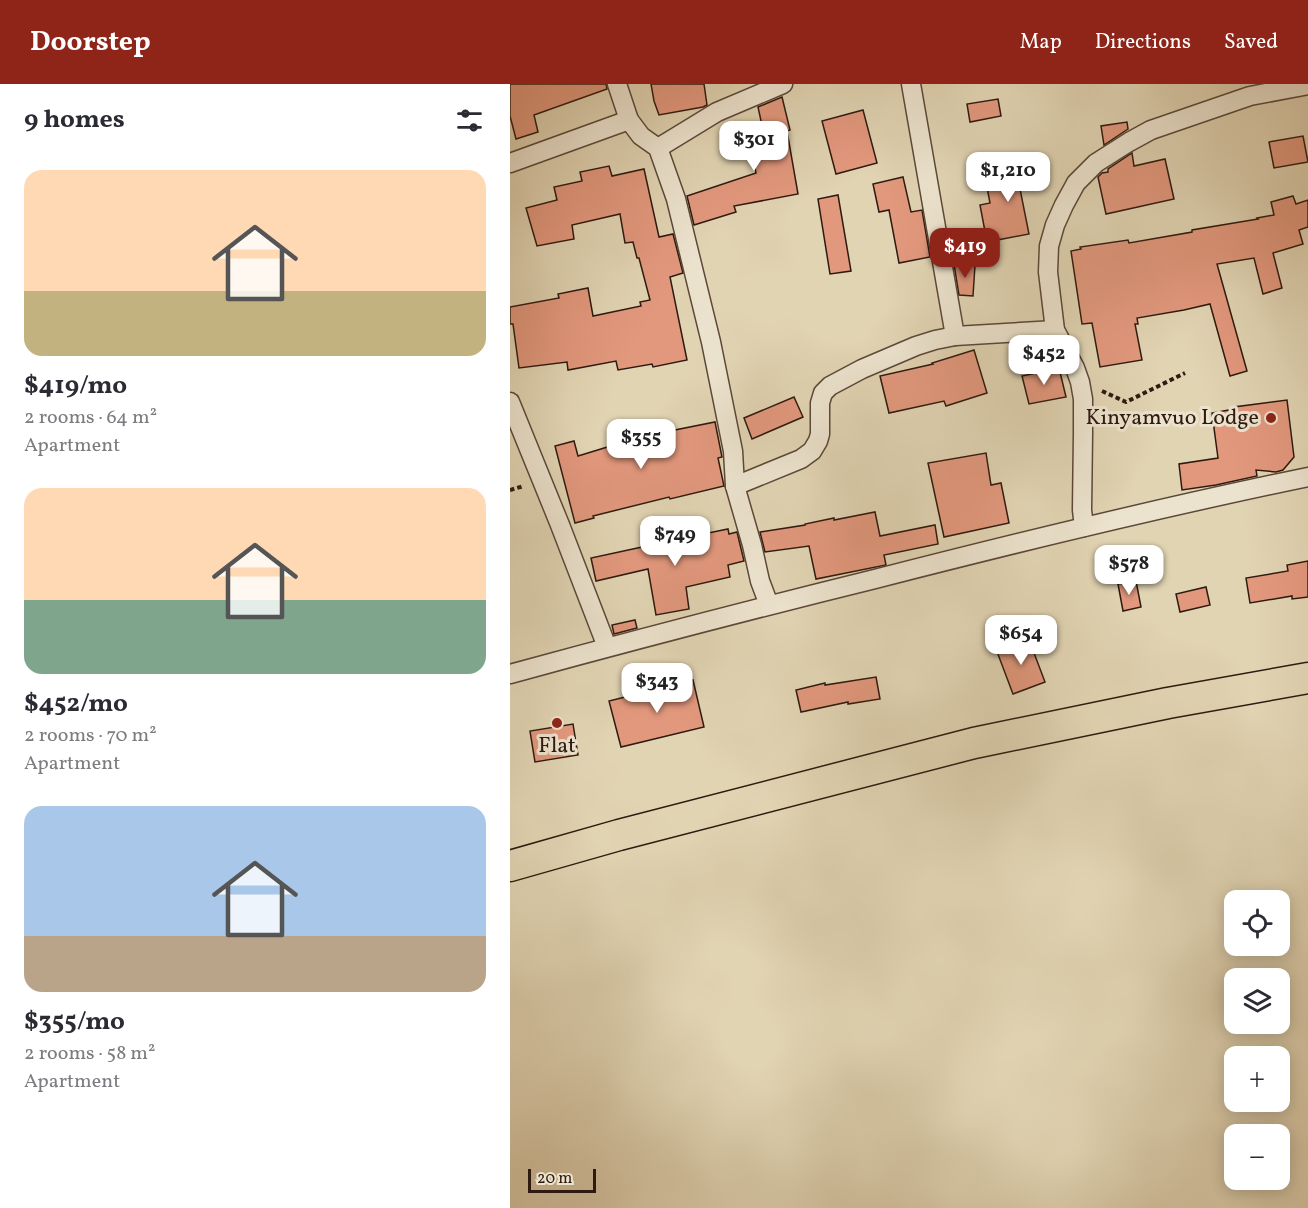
<!DOCTYPE html>
<meta charset="utf-8">
<style>
:root{--surface:#fff;--page:#f2f2f3;--text:#2b2b33;--muted:#7c7c81;--accent:#8f2418}
body{margin:0;font-family:Vollkorn,serif;background:var(--page);color:var(--text);height:100vh;display:flex;flex-direction:column;font-size:22px;white-space:nowrap}
*{box-sizing:border-box;margin:0}
p{font-size:20px;color:var(--muted)}
.icon{flex:none;width:33px;height:33px;fill:none;stroke:currentColor;stroke-width:2;stroke-linecap:round;stroke-linejoin:round}
.map{position:relative;flex:1;overflow:hidden}
.sheet{display:flex;flex-direction:column;background:var(--surface);width:510px}
.sheet>*{flex:none}
.fabs{position:absolute;left:714px;top:806px;display:grid;gap:12px}
.fabs a{display:grid;place-items:center;width:66px;height:66px;border-radius:12px;background:var(--surface);box-shadow:0 3px 15px #0003;font-size:30px}
.scale{position:absolute;left:18px;bottom:15px;width:68px;box-sizing:border-box;padding-left:6px;border:3px solid #2e1a10;border-top:0;font-size:16px;line-height:21px;white-space:nowrap;color:#2e1a10;-webkit-text-stroke:4px #ece3ce;paint-order:stroke}
.price{position:absolute;translate:-50% -51px;padding:0 14px;border-radius:12px;background:#fff;color:#222;font-size:20px;line-height:39px;filter:drop-shadow(0 2px 3px #0008)}
.price::after{content:'';position:absolute;left:50%;top:36px;width:18px;height:14px;margin-left:-9px;background:inherit;clip-path:polygon(0 0,100% 0,50% 100%)}
.price.active{background:var(--accent);color:#fff}
ul{padding:0;list-style:none}
li{display:grid;align-content:center;gap:12px;height:318px;padding:0 24px}
li span{display:grid;place-items:center;height:186px;border-radius:18px;color:#555}
li>.icon{margin-inline-start:auto}
span .icon{width:108px;height:108px;fill:#fffc;stroke-width:1}
li b{font-size:26px}
h2{display:flex;justify-content:space-between;align-items:center;height:72px;padding:0 24px;font-size:26px}
header{display:flex;align-items:center;gap:36px;box-sizing:border-box;height:84px;padding:0 30px;background:var(--accent);color:#fff}
header strong{font-size:28px}
nav{display:flex;gap:33px;margin-inline-start:auto;font-size:21px}
main{display:flex;flex:1;min-height:0}
.map>svg:first-child{display:block}
.building{fill:#e2987d;stroke:#2e1a10;stroke-width:1.5}
.lines{fill:none;stroke-linecap:round;stroke-linejoin:round}
.minor-casing{stroke:#5b4839;stroke-width:21}
.trunk-casing{stroke:#2e1a10;stroke-width:33}
.path{stroke:#2e1a10;stroke-width:4;stroke-dasharray:4.5 3;stroke-linecap:butt}
.minor{stroke:#ece3ce;stroke-width:18}
.trunk{stroke:#e1d4b3;stroke-width:30}
.poi-dot{fill:#8f2418;stroke:#ece3ce;stroke-width:2}
.labels{text-anchor:middle;dominant-baseline:central;stroke-width:6;stroke-linejoin:round;paint-order:stroke}
.poi-label{font-size:22px;fill:#2e1a10;stroke:#ece3ce;text-anchor:end}
</style>
<header>
<strong>Doorstep</strong>
<nav><a>Map</a><a>Directions</a><a>Saved</a></nav>
</header>
<main>
<section class="sheet">
<h2>9 homes<svg class="icon" aria-label="filters" viewBox="0 0 24 24"><path d="M4 7h16M4 17h16"/><circle cx="9" cy="7" r="2"/><circle cx="15" cy="17" r="2"/></svg></h2>
<ul>
<li><span style="background:linear-gradient(#ffd9b3 65%,#c2b280 0)"><svg class="icon" aria-label="home" viewBox="0 0 24 24"><path d="M3 11l9-7 9 7M6 9v11h12V9"/></svg></span><div><b>$419/mo</b><p>2 rooms · 64 m²</p><p>Apartment</p></div></li>
<li><span style="background:linear-gradient(#ffd9b3 60%,#7fa58c 0)"><svg class="icon" aria-label="home" viewBox="0 0 24 24"><path d="M3 11l9-7 9 7M6 9v11h12V9"/></svg></span><div><b>$452/mo</b><p>2 rooms · 70 m²</p><p>Apartment</p></div></li>
<li><span style="background:linear-gradient(#a9c7e8 70%,#b9a48a 0)"><svg class="icon" aria-label="home" viewBox="0 0 24 24"><path d="M3 11l9-7 9 7M6 9v11h12V9"/></svg></span><div><b>$355/mo</b><p>2 rooms · 58 m²</p><p>Apartment</p></div></li>
</ul>
</section>
<div class="map">
<svg width="798" height="1124" viewBox="0 0 798 1124">
<rect width="100%" height="100%" fill="#e1d4b3"/>
<filter id="stains"><feTurbulence type="fractalNoise" baseFrequency=".00333" numOctaves="4"/><feColorMatrix values="0 0 0 0 .2 0 0 0 0 .09 0 0 0 0 .02 0 0 0 .5 -.17"/></filter>
<radialGradient id="worn" r=".72"><stop offset=".6" stop-color="#630" stop-opacity="0"/><stop offset="1" stop-color="#630" stop-opacity=".3"/></radialGradient>
<g class="building">
<path d="M 0,0 L 96,0 L 97,5 L 24,31 L 28,48 L 6,55 L 0,32 Z"/>
<path d="M 141,0 L 194,0 L 197,21 L 193,23 L 149,31 L 144,17 Z"/>
<path d="M 272,13 L 280,46 L 277,47 L 288,110 L 224,122 L 226,128 L 184,141 L 177,112 L 246,89 L 241,63 L 256,60 L 248,23 Z"/>
<path d="M 488,15 L 491,32 L 460,38 L 457,20 Z"/>
<path d="M 353,26 L 367,79 L 326,90 L 312,37 Z"/>
<path d="M 617,38 L 618,45 L 594,61 L 591,42 Z"/>
<path d="M 793,52 L 798,78 L 764,84 L 759,58 Z"/>
<path d="M 622,69 L 624,82 L 655,75 L 664,115 L 596,130 L 588,93 L 592,89 L 598,88 L 598,85 Z"/>
<path d="M 99,82 L 102,92 L 134,85 L 149,153 L 163,150 L 173,189 L 160,193 L 177,276 L 143,283 L 142,280 L 108,286 L 106,277 L 58,286 L 57,278 L 9,284 L 3,240 L 0,240 L 0,223 L 49,214 L 48,210 L 78,204 L 83,232 L 131,222 L 130,218 L 140,216 L 129,174 L 127,174 L 123,158 L 115,159 L 110,130 L 62,141 L 64,155 L 27,162 L 16,124 L 47,116 L 44,103 L 72,97 L 70,88 Z"/>
<path d="M 532,82 L 536,100 L 510,105 L 519,150 L 477,158 L 470,121 L 480,119 L 475,93 Z"/>
<path d="M 393,93 L 401,128 L 412,126 L 420,173 L 389,179 L 379,126 L 369,128 L 363,100 Z"/>
<path d="M 328,111 L 341,187 L 320,190 L 308,115 Z"/>
<path d="M 783,112 L 786,120 L 798,116 L 798,143 L 789,146 L 793,160 L 763,169 L 772,204 L 753,210 L 744,174 L 707,180 L 737,287 L 720,292 L 700,220 L 674,226 L 627,234 L 628,240 L 625,240 L 632,276 L 590,283 L 582,239 L 572,240 L 561,167 L 571,165 L 570,163 L 618,156 L 619,159 L 682,148 L 682,146 L 748,135 L 747,134 L 764,131 L 761,118 Z"/>
<path d="M 444,180 L 465,181 L 463,212 L 449,211 Z"/>
<path d="M 464,266 L 477,309 L 436,322 L 434,317 L 379,329 L 370,292 L 423,280 L 422,279 Z"/>
<path d="M 549,284 L 556,313 L 519,320 L 512,292 Z"/>
<path d="M 284,313 L 293,333 L 242,355 L 234,334 Z"/>
<path d="M 777,316 L 784,373 L 773,386 L 766,388 L 746,386 L 747,392 L 706,401 L 672,406 L 669,380 L 708,374 L 702,329 L 724,325 L 724,323 Z"/>
<path d="M 205,338 L 212,373 L 208,374 L 214,402 L 160,415 L 159,413 L 83,432 L 84,434 L 65,439 L 45,362 L 64,357 L 68,372 L 130,353 Z"/>
<path d="M 476,369 L 481,401 L 491,399 L 499,439 L 434,453 L 418,379 Z"/>
<path d="M 365,428 L 370,452 L 425,441 L 428,460 L 374,471 L 376,481 L 306,495 L 299,462 L 255,468 L 250,448 L 295,441 L 295,440 L 324,434 L 324,436 Z"/>
<path d="M 218,445 L 219,450 L 227,448 L 234,477 L 218,481 L 220,493 L 176,503 L 179,525 L 146,531 L 138,485 L 86,497 L 81,474 L 160,457 L 161,462 L 199,454 L 198,449 Z"/>
<path d="M 798,477 L 798,513 L 782,515 L 782,512 L 740,519 L 736,494 L 778,487 L 777,481 Z"/>
<path d="M 626,497 L 631,523 L 613,527 L 608,500 Z"/>
<path d="M 696,503 L 700,521 L 670,528 L 666,510 Z"/>
<path d="M 125,536 L 127,544 L 104,550 L 102,541 Z"/>
<path d="M 518,553 L 535,598 L 503,610 L 486,565 Z"/>
<path d="M 366,593 L 370,615 L 338,620 L 338,618 L 291,628 L 286,606 L 315,599 L 315,601 Z"/>
<path d="M 183,596 L 194,643 L 111,663 L 99,617 Z"/>
<path d="M 63,640 L 68,671 L 25,678 L 20,647 Z"/>
</g>
<g class="lines">
<g class="minor-casing">
<g id="minor">
<path d="M 107,0 L 119,36 L 131,52 L 148,64 L 166,115 L 201,258 L 223,367 L 225,402 L 242,461 L 250,497 L 259,521"/>
<path d="M 401,0 L 445,252"/>
<path d="M 148,64 L 207,28 L 273,0"/>
<path d="M 0,79 L 119,36"/>
<path d="M 0,318 L 50,441 L 97,563"/>
<path d="M 225,402 L 291,375 L 302,367 L 308,357 L 310,350 L 310,319 L 313,309 L 320,302 L 352,285 L 406,262 L 425,256 L 445,252 L 545,246"/>
<path d="M 574,443 L 572,426 L 573,349 L 573,315 L 570,298 L 565,284 L 545,246 L 538,188 L 539,162 L 545,141 L 554,121 L 566,99 L 586,79 L 619,58 L 641,46 L 740,12 L 798,1"/>
<path d="M 0,590 C 121,557 243,525 365,495 C 509,458 653,423 798,393"/>
</g>
</g>
<g class="trunk-casing">
<path id="trunk" d="M 0,782 L 109,751 L 464,659 L 658,619 L 798,594"/>
</g>
<g class="path">
<path d="M 592,307 L 616,318 L 675,289"/>
<path d="M 0,406 L 14,402"/>
</g>
<use href="#minor" class="minor"/>
<use href="#trunk" class="trunk"/>
</g>
<g class="poi-dot">
<circle cx="761" cy="334" r="6"/>
<circle cx="47" cy="639" r="6"/>
</g>
<g class="labels">
<g class="poi-label">
<text x="749" y="334">Kinyamvuo Lodge</text>
<text x="47" y="662" text-anchor="middle">Flat</text>
</g>
</g>
<rect width="100%" height="100%" filter="url(#stains)"/>
<rect width="100%" height="100%" fill="url(#worn)"/>
</svg>
<div class="fabs">
<a><svg class="icon" aria-label="locate" viewBox="0 0 24 24"><circle cx="12" cy="12" r="6"/><path d="M12 2v4M12 18v4M2 12h4M18 12h4"/></svg></a>
<a><svg class="icon" aria-label="layers" viewBox="0 0 24 24"><path d="M12 4l9 5-9 5-9-5zM3 14l9 5 9-5"/></svg></a>
<a>+</a>
<a>−</a>
</div>
<div class="scale">20 m</div>
<b class="price" style="left:244px;top:88px">$301</b>
<b class="price" style="left:498px;top:119px">$1,210</b>
<b class="price active" style="left:455px;top:195px">$419</b>
<b class="price" style="left:534px;top:302px">$452</b>
<b class="price" style="left:131px;top:386px">$355</b>
<b class="price" style="left:165px;top:483px">$749</b>
<b class="price" style="left:619px;top:512px">$578</b>
<b class="price" style="left:511px;top:582px">$654</b>
<b class="price" style="left:147px;top:630px">$343</b>
</div>
</main>
